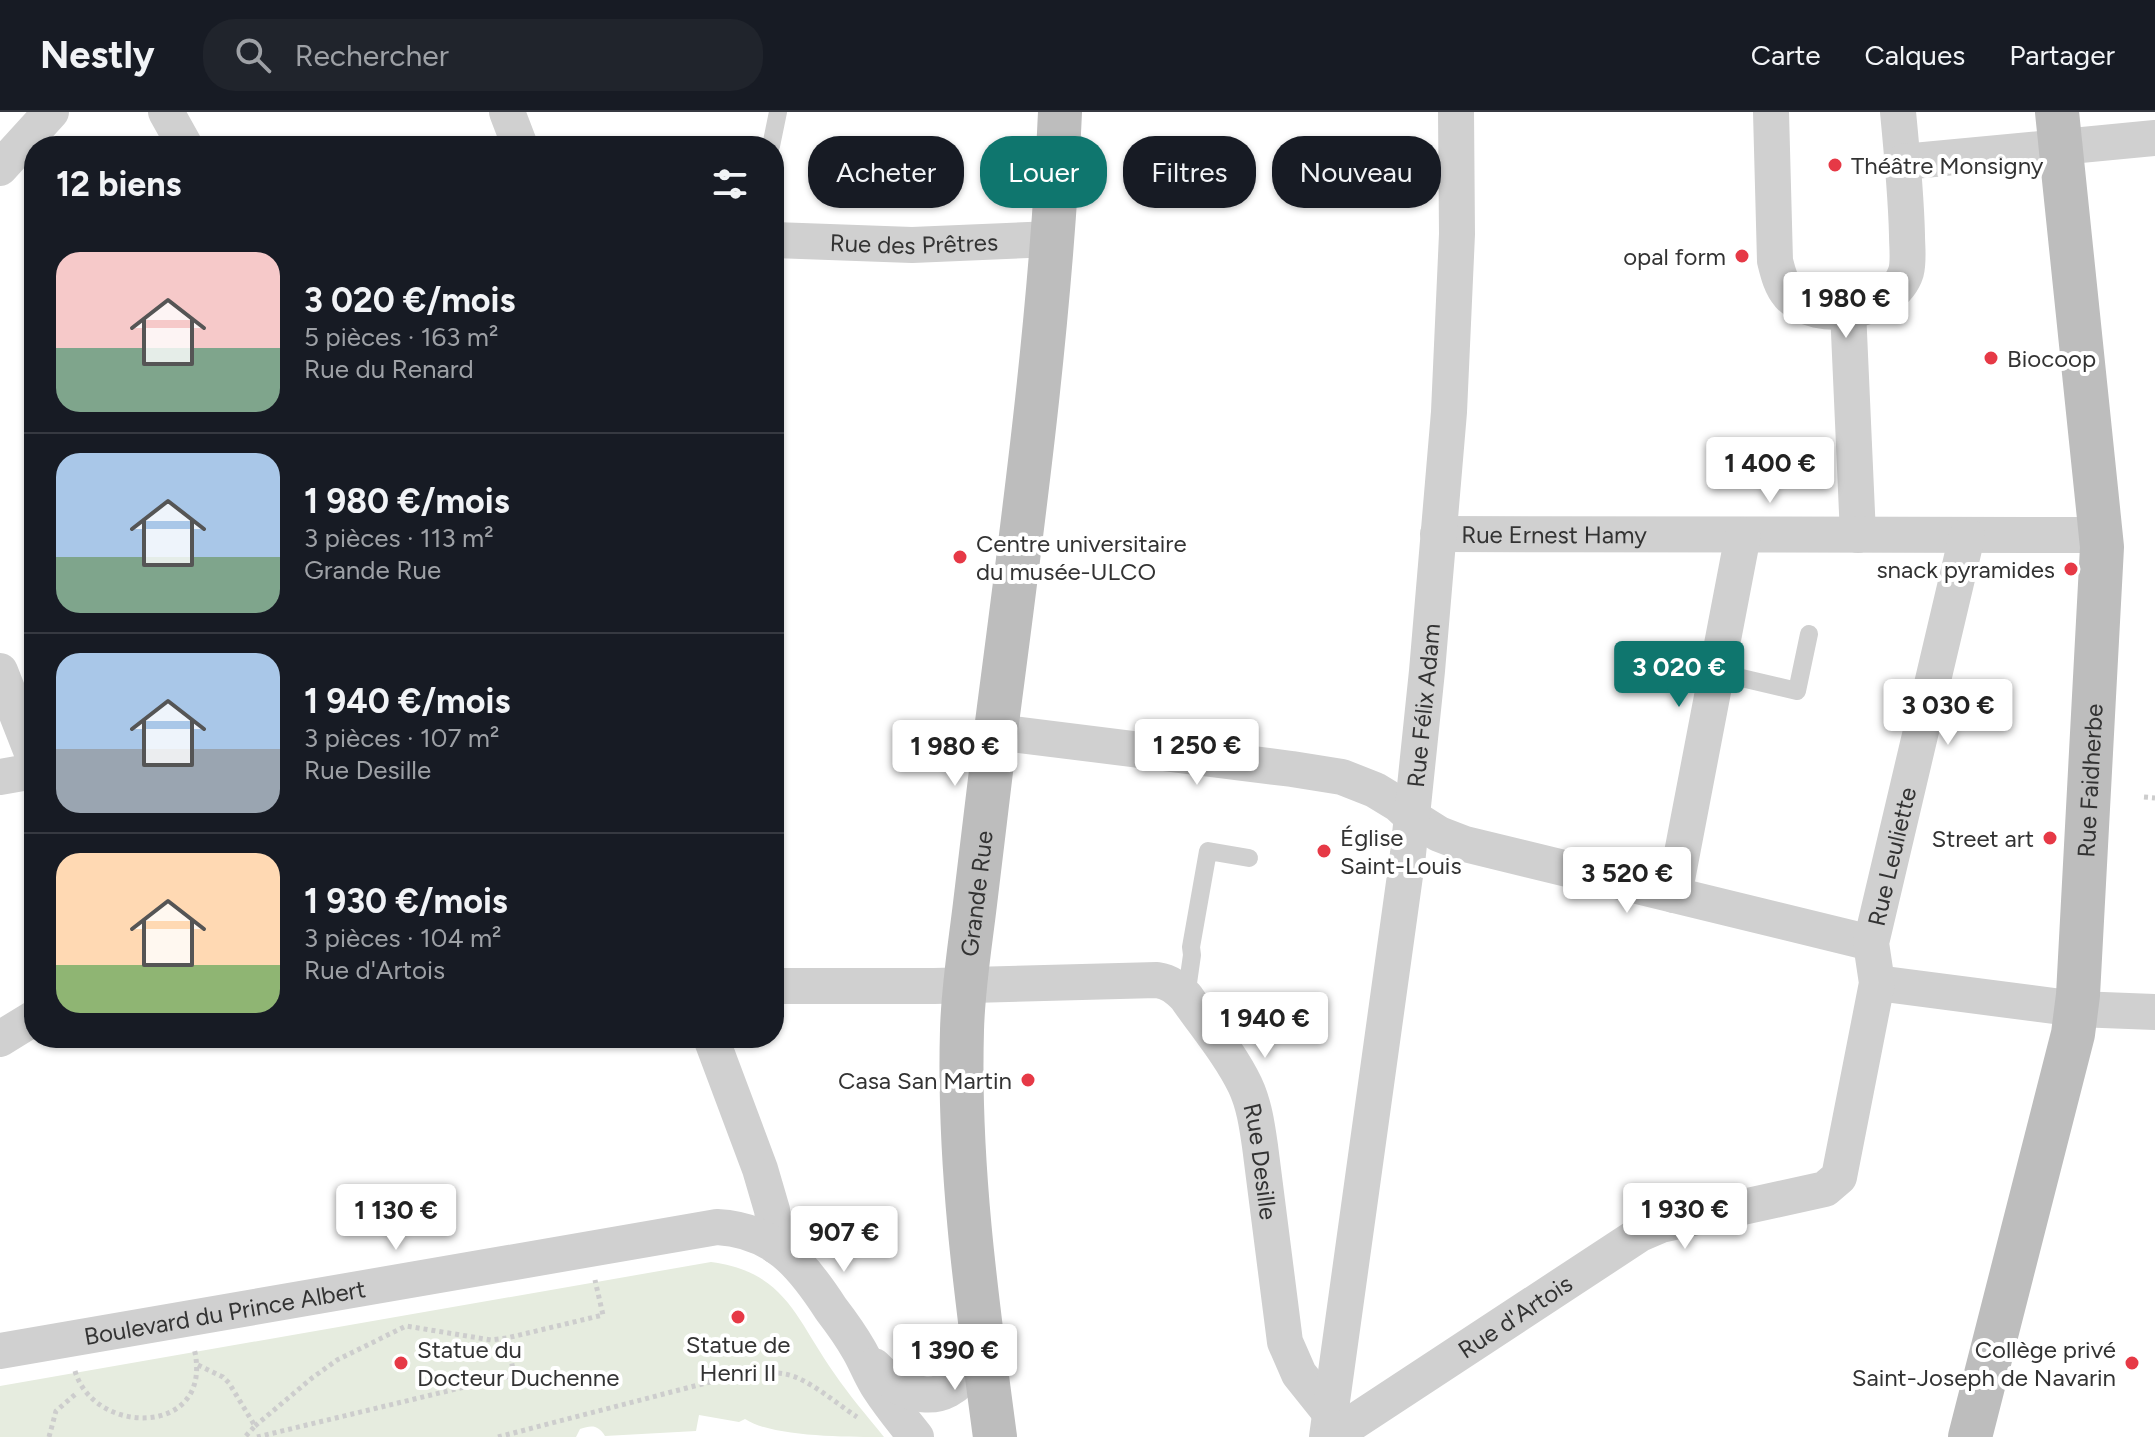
<!DOCTYPE html>
<html lang="fr">
<meta charset="utf-8">
<style>
:root{--surface:#171b24;--page:#20242c;--text:#f1f3f6;--muted:#9ea1a6;--line:#363941;--accent:#0f766e}
body{margin:0;font-family:Figtree,sans-serif;background:var(--page);color:var(--text);height:100vh;display:flex;flex-direction:column;font-size:30px;white-space:nowrap}
*{box-sizing:border-box;margin:0}
p{font-size:26px;color:var(--muted)}
.icon{flex:none;width:44px;height:44px;fill:none;stroke:currentColor;stroke-width:2;stroke-linecap:round;stroke-linejoin:round}
.map{position:relative;flex:1;overflow:hidden}
.drawer{position:absolute;left:24px;top:24px;width:760px;height:912px;display:flex;flex-direction:column;background:var(--surface);border-radius:32px;box-shadow:0 2px 6px #0004}
.drawer>*{flex:none}
.guide{position:absolute;left:808px;top:24px;width:760px;height:72px;display:flex;gap:16px}
.price{position:absolute;translate:-50% -68px;padding:0 18px;border-radius:8px;background:#fff;color:#222;font-size:26px;line-height:52px;filter:drop-shadow(0 2px 4px #0008)}
.price::after{content:'';position:absolute;left:50%;top:48px;width:24px;height:18px;margin-left:-12px;background:inherit;clip-path:polygon(0 0,100% 0,50% 100%)}
.price.selected{background:var(--accent);color:#fff}
ul{padding:0;list-style:none}
li{display:flex;align-items:center;gap:24px;height:200px;padding:0 32px}
li+li{border-top:2px solid var(--line)}
li span{display:grid;place-items:center;flex:none;width:224px;height:160px;border-radius:24px;color:#555}
li>.icon{margin-inline-start:auto}
span .icon{width:96px;height:96px;fill:#fffc;stroke-width:1}
li b{font-size:34px}
h2{display:flex;justify-content:space-between;align-items:center;height:96px;padding:0 32px;font-size:34px}
.chip{padding:0 28px;border-radius:32px;background:var(--surface);box-shadow:0 2px 6px #0004;font-size:28px;line-height:72px}
.chip.selected{background:var(--accent);color:#fff}
header{display:flex;align-items:center;gap:48px;box-sizing:border-box;height:112px;padding:0 40px;background:var(--surface);border-bottom:2px solid var(--line)}
header strong{font-size:38px}
nav{display:flex;gap:44px;margin-inline-start:auto;font-size:28px}
.search{width:560px;height:72px;background:var(--page);display:flex;align-items:center;gap:20px;box-sizing:border-box;padding:0 28px;border-radius:32px;color:var(--muted);font-size:30px}
.map>svg:first-child{display:block}
.green{fill:#e6ecdf}
.lines{fill:none;stroke-linecap:round;stroke-linejoin:round}
.path{stroke:#cdcdcd;stroke-width:5;stroke-dasharray:4 4;stroke-linecap:butt}
.lane{stroke:#d0d0d0;stroke-width:18}
.street{stroke:#d0d0d0;stroke-width:36}
.secondary{stroke:#bdbdbd;stroke-width:44}
.poi-dot{fill:#e63946;stroke:#fff;stroke-width:3}
.labels{text-anchor:middle;dominant-baseline:central;stroke-width:8;stroke-linejoin:round;paint-order:stroke}
.poi-label{font-size:24px;fill:#333;stroke:#fff;text-anchor:start}
.street-label{font-size:24px;fill:#333;stroke:#fff}
</style>
<header>
<strong>Nestly</strong>
<div class="search"><svg class="icon" aria-label="search" viewBox="0 0 24 24"><circle cx="10" cy="10" r="6"/><path d="M15 15l6 6"/></svg>Rechercher</div>
<nav><a>Carte</a><a>Calques</a><a>Partager</a></nav>
</header>
<div class="map">
<svg width="2155" height="1325" viewBox="0 0 2155 1325">
<rect width="100%" height="100%" fill="#fff"/>
<path class="green" d="M 711,1150 C 786,1160 796,1207 834,1261 C 849,1283 867,1304 884,1325 C 847,1325 772,1325 745,1307 L 739,1310 L 699,1303 L 696,1319 L 605,1324 C 598,1313 592,1313 580,1317 L 576,1325 L 0,1325 L 0,1274 Z"/>
<g class="lines">
<g class="path">
<path d="M 2144,685 L 2155,686"/>
<path d="M 198,1253 L 223,1265 L 229,1271 L 255,1314 L 245,1325"/>
<path d="M 75,1259 C 94,1325 216,1325 194,1236"/>
<path d="M 255,1314 L 312,1266 L 337,1248 L 406,1214 L 491,1228 L 507,1226 L 603,1203 L 595,1168"/>
<path d="M 49,1325 L 56,1299 L 78,1280"/>
<path d="M 257,1325 L 514,1263 L 507,1226"/>
<path d="M 498,1325 L 733,1264 C 749,1262 768,1259 785,1262 C 808,1266 837,1292 857,1305"/>
</g>
<g class="lane">
<path d="M 771,34 L 778,0"/>
<path d="M 1716,560 L 1797,579 L 1809,522"/>
<path d="M 1186,885 L 1192,843 L 1191,835 L 1208,739 L 1249,746"/>
</g>
<g class="street">
<path d="M 166,0 L 185,34"/>
<path d="M 507,0 L 520,34"/>
<path d="M 1771,0 L 1775,149 C 1778,161 1781,174 1789,183 C 1816,213 1893,201 1906,160 C 1909,149 1907,135 1907,123 C 1906,82 1902,41 1898,0"/>
<path d="M 1903,50 L 2155,26"/>
<path d="M 0,56 L 51,0"/>
<path id="s1" d="M 774,128 L 912,133 L 1053,127"/>
<path d="M 1848,198 L 1858,423"/>
<path id="s2" d="M 1438,422 L 2101,423"/>
<path d="M 0,559 L 34,646"/>
<path d="M 996,620 L 1292,657 L 1342,665 L 1375,678 L 1398,692 L 1412,705 L 1439,722 L 1465,732 L 1871,831"/>
<path d="M 0,665 L 34,659"/>
<path d="M 1674,783 L 1743,423"/>
<path d="M 1877,871 L 2077,897 L 2155,900"/>
<path id="s3" d="M 774,874 L 934,874 L 1157,868 C 1170,870 1177,876 1186,885 C 1206,914 1230,942 1245,973 C 1254,992 1257,1013 1260,1034 L 1285,1230 L 1299,1262 L 1331,1302"/>
<path d="M 711,926 L 760,1057 L 772,1098 L 777,1135"/>
<path d="M 0,927 L 34,906"/>
<path id="s4" d="M 0,1239 L 717,1115 C 774,1118 802,1152 831,1197 C 841,1210 851,1224 859,1238 C 866,1250 871,1264 879,1276 C 890,1293 903,1309 916,1325"/>
<path d="M 874,1254 C 903,1284 944,1299 970,1255 C 976,1246 978,1235 981,1225"/>
<path id="s5" d="M 1327,1325 L 1408,742 L 1427,559 L 1449,300 L 1457,122 L 1456,0"/>
<path id="s6" d="M 1331,1325 L 1640,1122 L 1661,1113 L 1825,1077 L 1839,1065 L 1877,871 L 1871,831 L 1967,424"/>
</g>
<g class="secondary">
<path id="s7" d="M 995,1325 C 977,1190 958,1055 962,918 C 963,876 970,834 975,792 C 982,737 988,681 995,626 C 1022,418 1051,209 1060,0"/>
<path id="s8" d="M 1970,1325 L 2073,922 L 2078,883 L 2102,435 L 2057,0"/>
</g>
</g>
<g class="poi-dot">
<circle cx="1835" cy="53" r="8"/>
<circle cx="1742" cy="144" r="8"/>
<circle cx="1991" cy="246" r="8"/>
<circle cx="960" cy="445" r="8"/>
<circle cx="2071" cy="457" r="8"/>
<circle cx="2050" cy="726" r="8"/>
<circle cx="1324" cy="739" r="8"/>
<circle cx="1028" cy="968" r="8"/>
<circle cx="738" cy="1205" r="8"/>
<circle cx="401" cy="1251" r="8"/>
<circle cx="2132" cy="1251" r="8"/>
</g>
<g class="labels">
<g class="poi-label">
<text x="1851" y="53">Théâtre Monsigny</text>
<text x="1726" y="144" text-anchor="end">opal form</text>
<text x="2007" y="246">Biocoop</text>
<text x="976" y="431">Centre universitaire<tspan x="976" dy="28">du musée-ULCO</tspan></text>
<text x="2055" y="457" text-anchor="end">snack pyramides</text>
<text x="1340" y="725">Église<tspan x="1340" dy="28">Saint-Louis</tspan></text>
<text x="2034" y="726" text-anchor="end">Street art</text>
<text x="1012" y="968" text-anchor="end">Casa San Martin</text>
<text x="738" y="1232" text-anchor="middle">Statue de<tspan x="738" dy="28">Henri II</tspan></text>
<text x="417" y="1237">Statue du<tspan x="417" dy="28">Docteur Duchenne</tspan></text>
<text x="2116" y="1237" text-anchor="end">Collège privé<tspan x="2116" dy="28">Saint-Joseph de Navarin</tspan></text>
</g>
<g class="street-label">
<text stroke="none"><textPath href="#s1" startOffset="140">Rue des Prêtres</textPath></text>
<text stroke="none"><textPath href="#s2" startOffset="116">Rue Ernest Hamy</textPath></text>
<text stroke="none"><textPath href="#s5" startOffset="738">Rue Félix Adam</textPath></text>
<text stroke="none"><textPath href="#s8" startOffset="670">Rue Faidherbe</textPath></text>
<text stroke="none"><textPath href="#s6" startOffset="906">Rue Leuliette</textPath></text>
<text stroke="none"><textPath href="#s7" startOffset="546">Grande Rue</textPath></text>
<text stroke="none"><textPath href="#s3" startOffset="602">Rue Desille</textPath></text>
<text stroke="none"><textPath href="#s4" startOffset="228">Boulevard du Prince Albert</textPath></text>
<text stroke="none"><textPath href="#s6" startOffset="220">Rue d'Artois</textPath></text>
</g>
</g>
</svg>
<b class="price" style="left:1846px;top:228px">1 980 €</b>
<b class="price" style="left:1770px;top:393px">1 400 €</b>
<b class="price selected" style="left:1679px;top:597px">3 020 €</b>
<b class="price" style="left:1948px;top:635px">3 030 €</b>
<b class="price" style="left:1197px;top:675px">1 250 €</b>
<b class="price" style="left:955px;top:676px">1 980 €</b>
<b class="price" style="left:1627px;top:803px">3 520 €</b>
<b class="price" style="left:1265px;top:948px">1 940 €</b>
<b class="price" style="left:1685px;top:1139px">1 930 €</b>
<b class="price" style="left:396px;top:1140px">1 130 €</b>
<b class="price" style="left:844px;top:1162px">907 €</b>
<b class="price" style="left:955px;top:1280px">1 390 €</b>
<div class="guide">
<a class="chip">Acheter</a>
<a class="chip selected">Louer</a>
<a class="chip">Filtres</a>
<a class="chip">Nouveau</a>
</div>
<section class="drawer">
<h2>12 biens<svg class="icon" aria-label="filters" viewBox="0 0 24 24"><path d="M4 7h16M4 17h16"/><circle cx="9" cy="7" r="2"/><circle cx="15" cy="17" r="2"/></svg></h2>
<ul>
<li><span style="background:linear-gradient(#f6c9c9 60%,#7fa58c 0)"><svg class="icon" aria-label="home" viewBox="0 0 24 24"><path d="M3 11l9-7 9 7M6 9v11h12V9"/></svg></span><div><b>3 020 €/mois</b><p>5 pièces · 163 m²</p><p>Rue du Renard</p></div></li>
<li><span style="background:linear-gradient(#a9c7e8 65%,#7fa58c 0)"><svg class="icon" aria-label="home" viewBox="0 0 24 24"><path d="M3 11l9-7 9 7M6 9v11h12V9"/></svg></span><div><b>1 980 €/mois</b><p>3 pièces · 113 m²</p><p>Grande Rue</p></div></li>
<li><span style="background:linear-gradient(#a9c7e8 60%,#9aa5b1 0)"><svg class="icon" aria-label="home" viewBox="0 0 24 24"><path d="M3 11l9-7 9 7M6 9v11h12V9"/></svg></span><div><b>1 940 €/mois</b><p>3 pièces · 107 m²</p><p>Rue Desille</p></div></li>
<li><span style="background:linear-gradient(#ffd9b3 70%,#8fb573 0)"><svg class="icon" aria-label="home" viewBox="0 0 24 24"><path d="M3 11l9-7 9 7M6 9v11h12V9"/></svg></span><div><b>1 930 €/mois</b><p>3 pièces · 104 m²</p><p>Rue d'Artois</p></div></li>
</ul>
</section>
</div>
